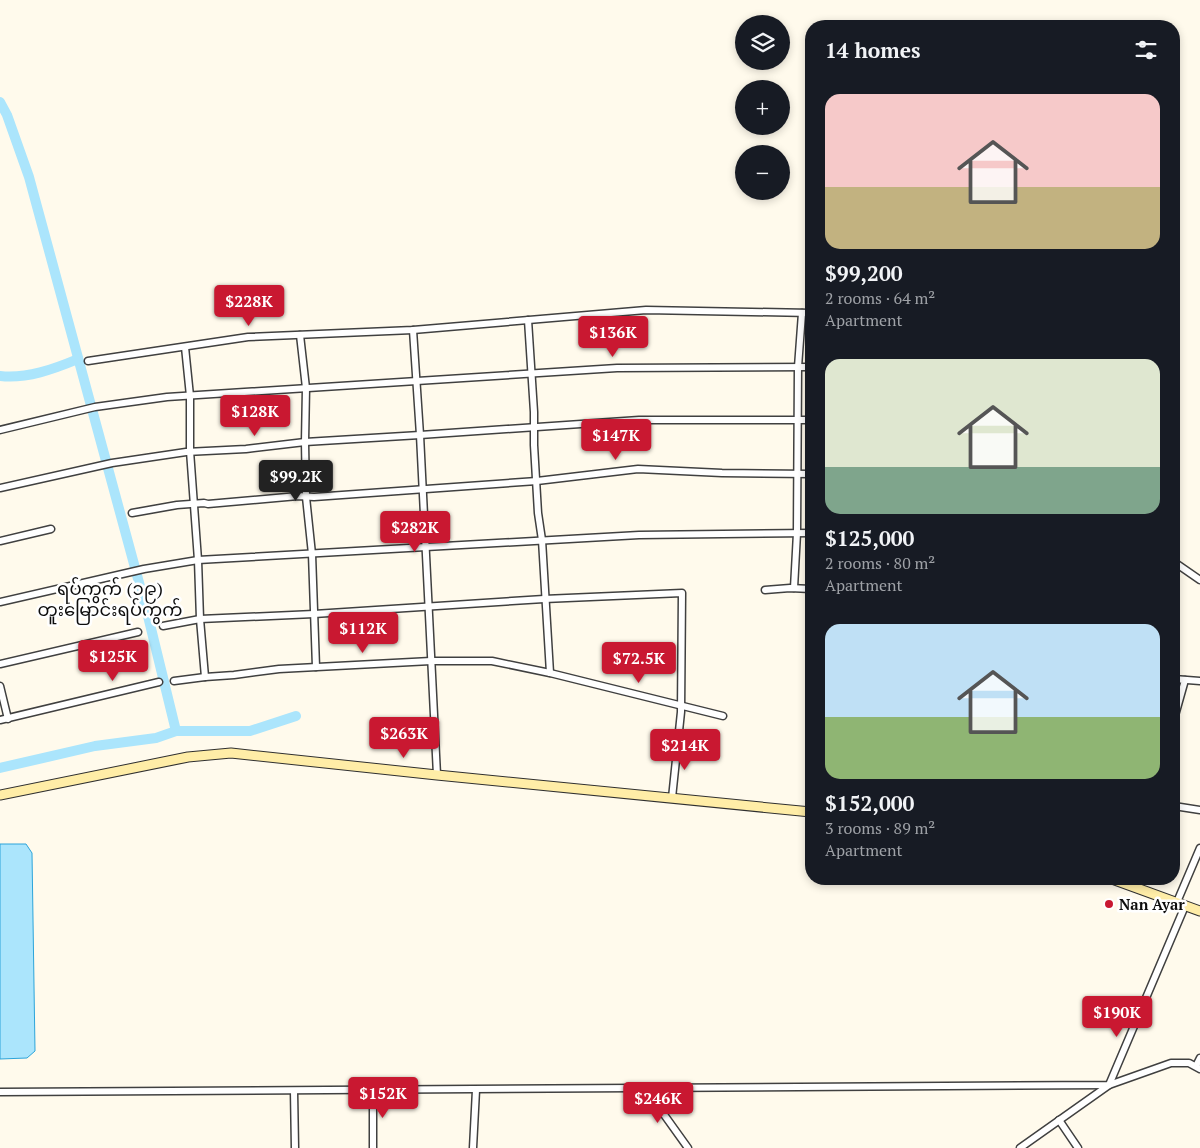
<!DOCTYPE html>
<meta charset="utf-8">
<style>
:root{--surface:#171b24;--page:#20242c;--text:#f1f3f6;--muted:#9ea1a6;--accent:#c91831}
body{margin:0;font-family:"PT Serif","Noto Sans Myanmar",serif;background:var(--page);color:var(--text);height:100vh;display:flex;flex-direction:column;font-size:19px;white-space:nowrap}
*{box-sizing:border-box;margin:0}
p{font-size:16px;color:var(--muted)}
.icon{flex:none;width:28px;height:28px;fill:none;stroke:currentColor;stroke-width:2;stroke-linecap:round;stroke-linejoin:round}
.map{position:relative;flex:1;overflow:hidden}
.drawer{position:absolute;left:805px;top:20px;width:375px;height:865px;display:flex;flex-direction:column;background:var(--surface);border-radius:20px;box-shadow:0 2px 8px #0003}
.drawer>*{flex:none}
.controls{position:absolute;left:735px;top:15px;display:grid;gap:10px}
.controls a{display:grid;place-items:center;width:55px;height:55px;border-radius:50%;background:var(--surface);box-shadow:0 2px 8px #0003;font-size:25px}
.price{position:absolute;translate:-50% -42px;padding:0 11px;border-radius:5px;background:var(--accent);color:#fff;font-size:16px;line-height:32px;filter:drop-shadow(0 1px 2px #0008)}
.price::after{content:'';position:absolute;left:50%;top:30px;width:15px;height:11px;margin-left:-8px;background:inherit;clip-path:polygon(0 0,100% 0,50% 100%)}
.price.on{background:#222;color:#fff}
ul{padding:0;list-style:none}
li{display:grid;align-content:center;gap:10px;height:265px;padding:0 20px}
li span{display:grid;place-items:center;height:155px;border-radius:15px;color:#555}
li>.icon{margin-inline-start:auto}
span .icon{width:90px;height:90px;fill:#fffc;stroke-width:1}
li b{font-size:21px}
h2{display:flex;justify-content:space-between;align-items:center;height:60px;padding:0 20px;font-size:21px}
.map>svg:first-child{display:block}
.water{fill:#abe5fc;stroke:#2ca4da}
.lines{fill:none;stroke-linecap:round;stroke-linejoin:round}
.river{stroke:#abe5fc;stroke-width:10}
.minor-casing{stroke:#404040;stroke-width:9}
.secondary-casing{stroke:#2f2f2f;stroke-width:11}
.minor{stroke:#fff;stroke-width:6}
.secondary{stroke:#ffeda7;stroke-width:9}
.poi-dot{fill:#c91831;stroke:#fff;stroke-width:2}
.labels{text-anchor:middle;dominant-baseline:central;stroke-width:5;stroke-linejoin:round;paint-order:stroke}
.poi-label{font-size:15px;font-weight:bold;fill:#0d0d0d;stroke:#fff;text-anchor:start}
.quarter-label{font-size:18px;fill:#0d0d0d;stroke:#fff}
</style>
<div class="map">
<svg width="1200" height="1148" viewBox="0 0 1200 1148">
<rect width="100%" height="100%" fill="#fffaec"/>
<path class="water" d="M 0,844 L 26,844 L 32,853 L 35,1051 L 27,1058 L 0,1059 Z"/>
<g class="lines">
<g class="river">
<path d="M 0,102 L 7,115 L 29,177 L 147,612 L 176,731"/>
<path d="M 0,376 C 27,379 54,369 78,359"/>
<path d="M 0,768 L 95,746 L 156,738 L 176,731 L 250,731 L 296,716"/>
</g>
<g class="minor-casing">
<g id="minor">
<path d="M 528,320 L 534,412 L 534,445 L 538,513 L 542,540 L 550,673"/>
<path d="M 413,330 L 420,435 L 437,775"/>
<path d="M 300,335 L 306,388 L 305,442 L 306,497 L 312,554 L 316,667"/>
<path d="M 185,347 L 190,396 L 190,451 L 198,560 L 200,619 L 205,677"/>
<path d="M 88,361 L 248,337 L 413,330 L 646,310 L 811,313"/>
<path d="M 0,430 L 95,407 L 167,397 L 617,368 L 811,367"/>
<path d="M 0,488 L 112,463 L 186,452 L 246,449 L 305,442 L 420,435 L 639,420 L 811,420"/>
<path d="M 132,513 L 177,505 L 204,503 L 208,504 L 298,496 L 314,497 L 537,481 L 638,469 L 722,473 L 811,474"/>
<path d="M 0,541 L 51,529"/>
<path d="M 1174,562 L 1200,580"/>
<path d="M 794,588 L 797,533 L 798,367 L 802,313"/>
<path d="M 765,590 L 790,588 L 811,589"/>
<path d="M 0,602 L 144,569 L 198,560 L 639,535 L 811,533"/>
<path d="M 163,626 L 200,619 L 314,614 L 544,599 L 682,593 L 681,712 L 672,798"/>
<path d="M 0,664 L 138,632"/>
<path d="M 1174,679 L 1200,681"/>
<path d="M 174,681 L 205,677 L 234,675 L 279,669 L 431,661 L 492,661 L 550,673 L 723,716"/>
<path d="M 0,686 L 8,719"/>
<path d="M 1174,719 L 1185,680"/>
<path d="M 0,720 L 159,682"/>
<path d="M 1174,806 L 1200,810"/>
<path d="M 1177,902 L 1200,848"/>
<path d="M 1196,1066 L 1200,1058"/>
<path d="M 645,1088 L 688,1148"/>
<path d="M 373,1090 L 373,1148"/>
<path d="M 294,1091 L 295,1148"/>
<path d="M 0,1092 L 1109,1085 L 1171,1063 L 1189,1063 L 1200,1069"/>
<path d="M 1059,1120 L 1078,1148"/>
<path d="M 473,1148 L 476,1090"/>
<path d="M 1020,1148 L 1109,1085 L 1185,906"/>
</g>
</g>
<g class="secondary-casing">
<g id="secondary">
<path d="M 0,795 L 188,757 L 231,753 L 437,775 L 811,812"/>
<path d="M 1112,879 L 1200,911"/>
</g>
</g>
<use href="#minor" class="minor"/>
<use href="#secondary" class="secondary"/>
</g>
<circle class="poi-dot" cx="1109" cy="904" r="5"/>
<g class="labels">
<g class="poi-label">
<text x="1119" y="904">Nan Ayar</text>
</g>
<g class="quarter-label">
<text x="110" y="588">ရပ်ကွက် (၁၉)<tspan x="110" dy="21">တူးမြောင်းရပ်ကွက်</tspan></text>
</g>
</g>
</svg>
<div class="controls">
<a><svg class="icon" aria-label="layers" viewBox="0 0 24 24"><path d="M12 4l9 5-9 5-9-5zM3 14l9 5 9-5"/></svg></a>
<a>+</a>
<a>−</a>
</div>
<b class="price" style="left:249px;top:327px">$228K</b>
<b class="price" style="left:613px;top:358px">$136K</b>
<b class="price" style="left:255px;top:437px">$128K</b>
<b class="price" style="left:616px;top:461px">$147K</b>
<b class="price on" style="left:296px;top:502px">$99.2K</b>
<b class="price" style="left:415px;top:553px">$282K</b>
<b class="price" style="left:363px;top:654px">$112K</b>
<b class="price" style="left:113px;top:682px">$125K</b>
<b class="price" style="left:639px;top:684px">$72.5K</b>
<b class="price" style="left:404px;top:759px">$263K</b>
<b class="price" style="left:685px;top:771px">$214K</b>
<b class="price" style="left:1117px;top:1038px">$190K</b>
<b class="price" style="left:383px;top:1119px">$152K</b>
<b class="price" style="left:658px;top:1124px">$246K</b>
<section class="drawer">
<h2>14 homes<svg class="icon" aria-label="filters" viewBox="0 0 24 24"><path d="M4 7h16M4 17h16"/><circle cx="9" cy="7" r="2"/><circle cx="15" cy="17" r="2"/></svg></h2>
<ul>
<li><span style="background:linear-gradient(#f6c9c9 60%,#c2b280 0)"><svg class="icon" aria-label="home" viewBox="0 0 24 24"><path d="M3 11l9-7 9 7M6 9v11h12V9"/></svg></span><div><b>$99,200</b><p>2 rooms · 64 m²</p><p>Apartment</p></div></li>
<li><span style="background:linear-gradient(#dfe7d0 70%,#7fa58c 0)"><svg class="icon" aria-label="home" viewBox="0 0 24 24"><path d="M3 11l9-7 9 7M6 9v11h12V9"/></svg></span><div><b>$125,000</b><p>2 rooms · 80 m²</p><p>Apartment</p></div></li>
<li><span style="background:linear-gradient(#bfe0f5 60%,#8fb573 0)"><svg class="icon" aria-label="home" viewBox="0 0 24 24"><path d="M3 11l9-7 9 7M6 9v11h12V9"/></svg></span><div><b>$152,000</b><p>3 rooms · 89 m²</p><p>Apartment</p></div></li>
</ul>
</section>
</div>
